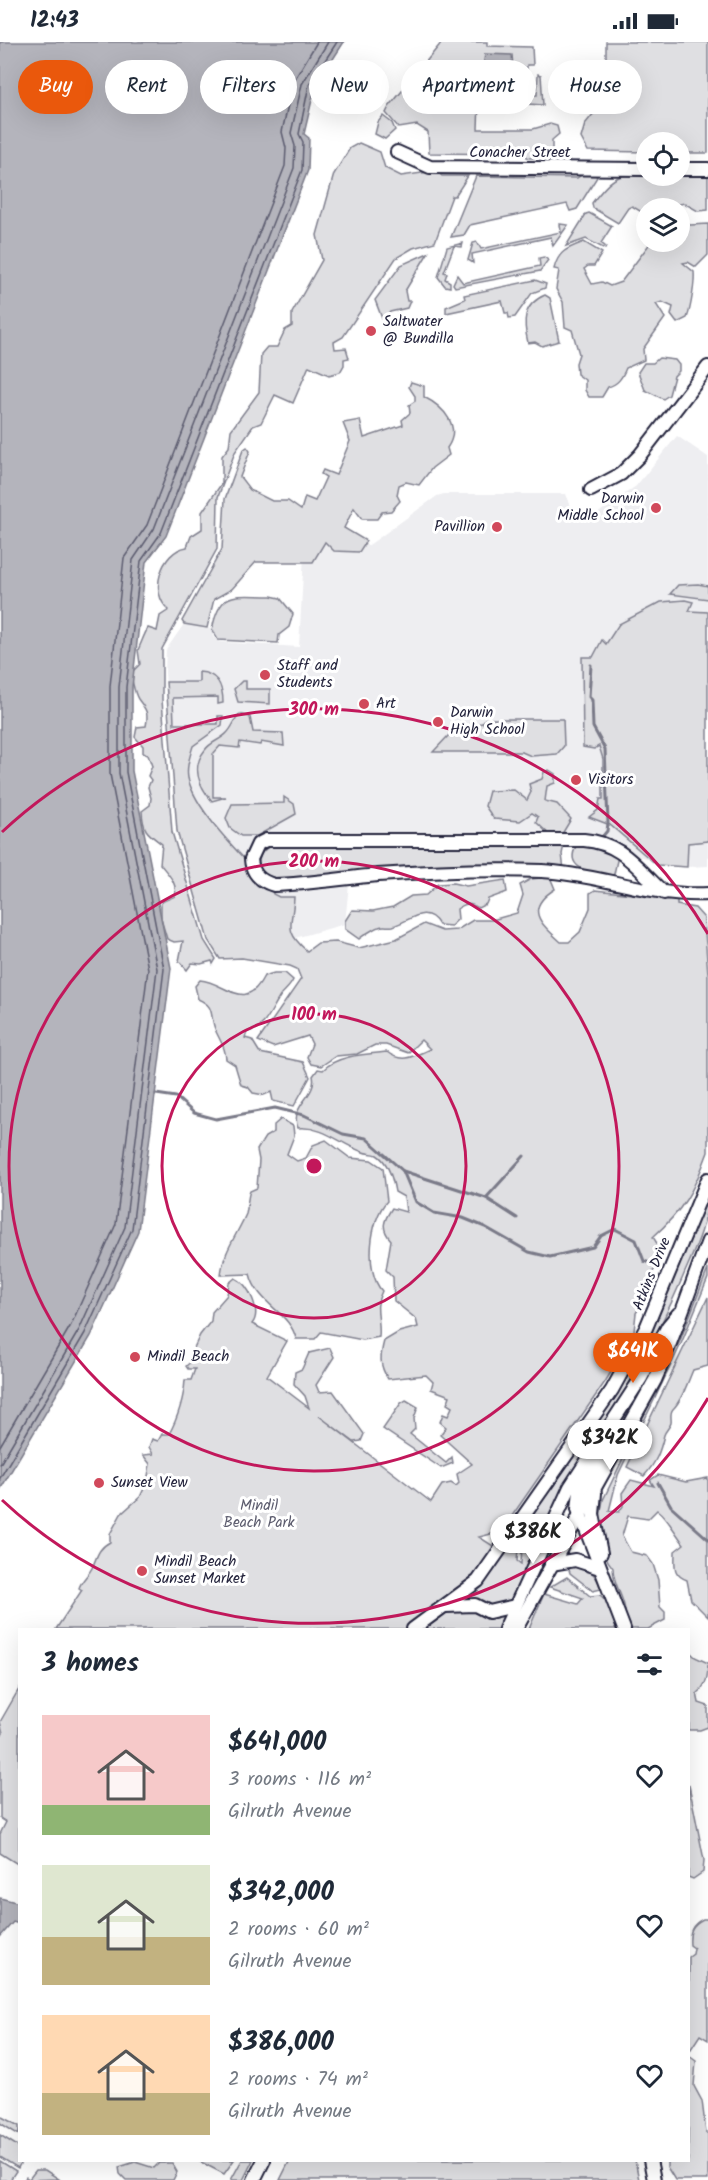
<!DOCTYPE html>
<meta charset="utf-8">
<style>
:root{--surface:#fff;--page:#f6f6f7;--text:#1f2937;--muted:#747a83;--accent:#ea580c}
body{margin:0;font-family:Kalam,sans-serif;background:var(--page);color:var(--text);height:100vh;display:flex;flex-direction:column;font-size:22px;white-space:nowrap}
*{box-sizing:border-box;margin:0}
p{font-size:20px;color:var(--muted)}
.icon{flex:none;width:33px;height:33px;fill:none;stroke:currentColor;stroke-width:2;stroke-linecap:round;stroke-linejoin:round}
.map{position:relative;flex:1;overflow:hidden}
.panel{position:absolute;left:18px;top:1586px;width:672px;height:534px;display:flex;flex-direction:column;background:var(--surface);border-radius:0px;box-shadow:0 6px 24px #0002}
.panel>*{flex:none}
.hud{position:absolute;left:18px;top:18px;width:672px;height:54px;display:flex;gap:12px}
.tools{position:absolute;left:636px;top:90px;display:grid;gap:12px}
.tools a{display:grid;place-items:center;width:54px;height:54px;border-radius:50%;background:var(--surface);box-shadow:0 6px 24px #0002;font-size:30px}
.price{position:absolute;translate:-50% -51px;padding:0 14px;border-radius:21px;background:#fff;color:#222;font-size:20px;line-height:39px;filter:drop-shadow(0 2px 3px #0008)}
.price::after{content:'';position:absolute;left:50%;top:36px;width:18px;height:14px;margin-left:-9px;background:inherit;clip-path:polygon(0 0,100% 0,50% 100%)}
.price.on{background:var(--accent);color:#fff}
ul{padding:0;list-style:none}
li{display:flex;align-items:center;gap:18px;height:150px;padding:0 24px}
li span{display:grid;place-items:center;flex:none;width:168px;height:120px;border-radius:0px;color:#555}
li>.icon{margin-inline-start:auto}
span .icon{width:72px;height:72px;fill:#fffc;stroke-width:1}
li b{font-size:26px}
h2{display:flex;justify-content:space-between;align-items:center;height:72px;padding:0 24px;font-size:26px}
.tag{padding:0 21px;border-radius:27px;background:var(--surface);box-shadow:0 6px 24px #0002;font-size:21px;line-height:54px}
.tag.on{background:var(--accent);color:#fff}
.status{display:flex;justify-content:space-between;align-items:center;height:42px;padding:0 30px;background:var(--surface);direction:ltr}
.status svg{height:16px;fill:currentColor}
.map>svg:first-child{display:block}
.built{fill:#eeeef1}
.green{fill:#dfdfe2;stroke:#80808e;stroke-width:1.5}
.water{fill:#b4b4bc;stroke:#7a7a88;stroke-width:1.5}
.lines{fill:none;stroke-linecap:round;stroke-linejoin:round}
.shore{stroke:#5c5c6f;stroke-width:1.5}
.stream{stroke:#7a7a88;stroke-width:3}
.minor-casing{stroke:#22223b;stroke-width:16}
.minor{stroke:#fff;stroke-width:12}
.ring{fill:none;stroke:#c2185b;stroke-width:3}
.poi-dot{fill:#d1495b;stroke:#fff;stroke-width:2}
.labels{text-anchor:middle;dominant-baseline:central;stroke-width:6;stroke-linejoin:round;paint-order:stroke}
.street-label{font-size:15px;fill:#22223b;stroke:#fff}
.poi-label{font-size:15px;fill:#22223b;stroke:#fff;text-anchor:start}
.park-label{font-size:15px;fill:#5b5b6d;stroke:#fff}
.centre{fill:#c2185b;stroke:#fff;stroke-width:3}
.ring-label{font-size:18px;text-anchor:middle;font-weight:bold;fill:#c2185b;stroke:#fff;stroke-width:6;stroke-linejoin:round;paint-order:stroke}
</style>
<div class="status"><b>12:43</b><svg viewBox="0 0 49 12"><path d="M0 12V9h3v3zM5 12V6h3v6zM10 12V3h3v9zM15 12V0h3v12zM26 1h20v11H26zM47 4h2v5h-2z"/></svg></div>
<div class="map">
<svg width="708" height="2138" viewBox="0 0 708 2138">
<rect width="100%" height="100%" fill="#fff"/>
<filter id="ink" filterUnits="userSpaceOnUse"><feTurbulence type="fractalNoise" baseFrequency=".0167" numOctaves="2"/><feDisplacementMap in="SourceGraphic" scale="12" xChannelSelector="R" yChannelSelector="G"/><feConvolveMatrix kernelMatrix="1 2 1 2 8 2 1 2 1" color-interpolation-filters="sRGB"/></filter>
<g filter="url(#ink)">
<path class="built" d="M 677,394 L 708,415 L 708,824 L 687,825 L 596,805 L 561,805 L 349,842 L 345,882 L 220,917 L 208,898 L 177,789 L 165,630 L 166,608 L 184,582 L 212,587 L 213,595 L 220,600 L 299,605 L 304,512 L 315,502 L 369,503 L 437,454 L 444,452 L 566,452 L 571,465 L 582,472 L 597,472 L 636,444 Z"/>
<g class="green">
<path d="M 442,0 L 487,0 L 487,4 L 532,5 L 533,23 L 527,23 L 527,32 L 515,32 L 515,53 L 537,53 L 538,32 L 541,33 L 543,63 L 479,59 L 478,87 L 533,87 L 550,82 L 557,84 L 559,92 L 552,98 L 552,116 L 529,116 L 522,112 L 429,111 L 428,90 L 417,83 L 399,86 L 386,71 L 389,65 Z"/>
<path d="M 606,0 L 708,0 L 708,111 L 680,111 L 680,100 L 646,100 L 646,110 L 588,109 L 581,96 L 585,82 L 594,71 L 591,58 L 603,53 L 601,39 L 606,37 Z"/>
<path d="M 383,74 L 392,81 L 395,88 L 385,97 L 375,92 L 378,80 Z"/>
<path d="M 359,101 L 380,110 L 385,126 L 401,134 L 436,129 L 442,134 L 468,134 L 455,154 L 452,154 L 435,200 L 413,206 L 396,216 L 343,295 L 334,300 L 335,307 L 346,306 L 349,316 L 344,317 L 344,323 L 340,330 L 329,333 L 309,324 L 293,361 L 275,353 L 261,381 L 253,384 L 235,410 L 218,455 L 217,507 L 162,607 L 162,658 L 172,790 L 204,898 L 216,917 L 213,922 L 212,919 L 201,922 L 192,921 L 187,928 L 179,919 L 183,899 L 174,900 L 167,897 L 161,877 L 161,860 L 175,854 C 178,841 168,832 160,822 L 162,802 C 147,791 143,789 142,769 L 150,763 L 151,756 L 148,745 L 151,738 L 148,734 L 152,724 L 148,713 L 143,711 L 143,704 L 135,695 L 137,685 L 146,684 C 149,669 145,667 138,657 C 134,651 133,639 130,632 L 140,622 L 138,608 C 141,602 145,590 148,586 L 157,589 L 160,574 L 169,568 C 148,551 161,509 187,505 L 191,494 L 202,487 L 202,470 L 222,441 L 222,414 L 229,405 L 231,388 L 259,350 L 261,312 L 267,305 L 277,305 L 285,288 L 292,284 L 292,271 L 322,218 L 317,193 L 334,132 L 350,106 Z"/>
<path d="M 586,130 L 594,130 L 597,135 L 577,167 L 570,169 L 567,162 L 470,183 L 464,193 L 451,195 L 476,134 L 577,136 Z"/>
<path d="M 646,130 L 646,134 L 708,130 L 708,168 L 698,169 L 684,161 L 664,166 L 646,166 L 646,177 L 643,175 L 645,172 L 632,164 L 628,166 L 618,181 L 593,166 L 592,161 C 611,136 615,133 646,130 Z"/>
<path d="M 589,171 L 612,184 L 601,201 L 606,205 L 605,207 L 586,197 L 566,204 L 586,172 Z"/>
<path d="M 680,179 L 690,183 L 708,182 L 708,213 L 696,225 L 688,220 L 683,221 L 694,230 C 695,240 691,266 687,276 L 677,281 L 671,273 L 673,265 L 662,260 L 656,262 L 665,276 L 643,307 L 644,318 L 626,326 C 622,336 618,342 608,345 L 602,355 L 589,355 L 585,348 L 585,338 L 577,332 L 576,321 L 579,312 L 572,288 L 565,285 L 563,260 L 556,247 L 559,228 L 554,227 C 558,209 568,206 584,200 L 602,211 L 594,224 L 588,224 L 584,227 L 592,242 L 602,240 L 610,244 L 621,240 L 651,200 L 680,200 Z"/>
<path d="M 560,182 L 568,183 L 553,204 L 551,195 L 472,212 L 473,221 L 468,218 L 473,201 L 477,200 L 481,207 L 561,190 Z"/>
<path d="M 463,201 L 462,205 L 454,204 L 444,230 L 447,231 L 445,237 L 450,240 L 450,245 L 445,244 L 438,235 L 447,205 Z"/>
<path d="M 428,211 L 405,249 L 407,259 L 410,259 L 407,266 L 390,270 L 383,279 L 375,258 L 401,223 Z"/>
<path d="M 544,215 L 548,218 L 540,229 L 455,245 L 453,242 L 457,233 L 463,241 L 540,224 L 539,216 Z"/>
<path d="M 535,238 L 546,242 L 545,246 L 532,251 L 515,275 L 509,276 L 508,271 L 505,271 L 502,259 L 446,271 L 446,265 L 465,257 L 464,253 Z"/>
<path d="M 545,253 L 550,256 L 559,299 L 542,304 L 535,300 L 528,301 C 523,280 522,263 545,253 Z"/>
<path d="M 659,316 L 675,318 L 679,323 L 679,329 L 674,334 L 669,353 L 663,357 L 645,348 L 638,330 L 644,321 L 653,321 Z"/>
<path d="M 411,340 L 424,344 L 424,355 C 444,365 462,385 447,406 L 449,413 L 432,426 L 419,443 L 406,440 L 399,443 L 397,453 L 400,459 L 391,469 L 382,470 L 377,477 L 362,477 L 354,466 L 344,486 L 366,499 L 359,510 L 334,509 L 325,500 L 313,520 L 256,520 L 232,547 L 214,557 L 207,586 L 184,582 L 182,579 L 222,507 L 225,457 L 243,408 L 247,405 L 250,409 L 240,435 L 250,448 L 272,459 L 288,459 L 301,468 L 305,455 L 315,459 L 326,435 L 321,432 L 323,428 L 336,433 L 350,399 L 343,381 L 360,378 L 364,396 L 403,383 L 402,378 L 410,371 L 409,363 L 415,359 L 415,354 L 409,345 Z"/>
<path d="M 698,542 L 708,544 L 708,557 L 670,552 L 678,543 Z"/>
<path d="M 271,554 L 280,556 L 293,572 L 289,585 L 279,593 L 278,601 L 218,598 L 212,588 C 220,547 234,554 271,554 Z"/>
<path d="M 685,558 L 693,560 L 689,569 L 708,570 L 708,799 L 688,801 L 687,825 L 657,823 L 610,783 L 589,775 L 598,768 L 600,757 L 603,757 L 603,717 L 599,704 L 594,707 L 583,705 L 582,615 L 593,615 L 602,598 L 606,602 L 619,582 L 661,560 Z"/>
<path d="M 199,630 C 218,631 223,644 223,661 L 218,662 L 218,655 L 173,656 L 174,682 L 218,682 L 218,674 L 223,674 L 222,683 L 193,704 C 190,714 186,725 188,736 C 195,770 248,820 272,846 L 273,852 L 279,855 L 294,855 C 293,883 282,887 307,909 L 318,901 L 336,900 L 359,906 L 396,897 L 424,882 L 442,889 L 457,888 L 473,878 L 492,878 L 517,871 L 523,853 L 520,843 L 531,837 L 550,835 L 555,847 C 523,867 541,882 561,900 L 569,900 L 580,890 L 590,866 L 590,851 L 595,848 L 677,857 L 677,863 L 695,866 L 704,876 L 708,933 L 708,1110 C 694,1149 683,1168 653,1195 L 658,1203 L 659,1222 L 651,1232 L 652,1245 L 636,1271 L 634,1289 L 617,1312 L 617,1320 L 605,1340 L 505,1484 L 499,1490 L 479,1495 L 504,1511 L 511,1502 L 518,1507 L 517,1519 L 521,1522 L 522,1504 L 538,1492 L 542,1494 L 500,1587 L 56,1587 L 82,1548 L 79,1546 C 82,1537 88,1534 92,1526 C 97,1515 98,1506 110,1500 L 110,1492 L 121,1472 L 140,1455 L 147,1440 L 150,1422 L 143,1413 L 153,1412 L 149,1405 L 152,1397 L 158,1399 L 162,1392 L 169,1392 C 178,1376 184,1355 185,1338 L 191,1338 L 195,1327 L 188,1327 L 186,1324 L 196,1315 L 193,1308 L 200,1293 L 211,1279 L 212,1270 L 227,1253 L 229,1241 L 235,1236 C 249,1242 262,1270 252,1282 L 287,1299 L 267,1334 L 309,1366 L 305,1354 L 294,1342 L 295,1330 L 302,1327 L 309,1311 L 330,1306 L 334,1315 L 316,1343 L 319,1350 L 333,1349 L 364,1392 L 361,1399 L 354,1400 L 319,1374 L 431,1460 L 442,1443 L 451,1441 L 456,1444 L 459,1441 L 457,1432 L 472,1422 L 440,1393 L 446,1385 L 440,1380 L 443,1372 L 448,1374 L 452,1365 L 447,1362 L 450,1354 L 431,1347 L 433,1340 L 426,1333 L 388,1337 C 379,1323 380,1314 384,1299 L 399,1290 L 418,1285 L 416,1277 L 394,1259 L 393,1235 L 386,1228 L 391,1198 C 380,1186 384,1178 392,1166 L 406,1170 L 404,1155 L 395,1150 C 393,1138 388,1120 377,1113 C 373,1111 367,1112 363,1110 C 340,1102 324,1084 298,1086 C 289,1063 318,1054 313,1034 L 318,1027 L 323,1028 C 337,1013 367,1012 387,1010 C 402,1022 414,1014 430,1007 L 421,998 L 408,1011 L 386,1003 L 375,1003 L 357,1012 L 336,1014 L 321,1024 L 311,1022 L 307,1015 L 312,1002 L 308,994 L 273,1005 L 258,999 L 301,937 L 297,927 L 290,924 L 242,916 L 220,917 L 208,898 L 177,789 L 166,640 L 199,640 Z"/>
<path d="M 242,639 L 246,639 L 246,647 L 270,647 L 270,662 L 238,660 L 234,647 Z"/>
<path d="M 240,672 L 250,675 L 253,690 L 283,691 L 284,704 L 261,700 L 260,703 L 240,700 L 239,706 L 220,704 L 213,712 L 213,755 L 226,755 L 212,759 C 199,744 191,725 205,708 C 210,700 221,698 227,691 C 233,685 234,678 240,672 Z"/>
<path d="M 485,677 L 563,677 L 564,704 L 557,712 L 531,714 L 522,710 L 433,710 L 449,693 L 459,693 L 467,683 L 482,681 Z"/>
<path d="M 549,728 L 555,732 L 555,741 L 547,744 L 545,759 L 557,762 L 571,777 L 562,792 L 551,794 L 536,780 L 538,775 L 532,771 L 520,779 L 494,777 L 485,764 L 489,749 L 514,748 L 527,758 L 531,750 L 529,742 L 542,737 L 544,730 Z"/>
<path d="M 284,755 L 294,762 L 296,772 L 257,794 L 241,794 L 230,786 L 226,776 L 232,762 L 284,761 Z"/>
<path d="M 272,803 L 564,803 L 562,812 L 564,828 L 267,837 C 257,824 254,812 272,803 Z"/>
<path d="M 577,803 L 597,803 L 618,814 L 614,832 L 610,835 C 593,831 562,827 577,803 Z"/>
<path d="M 505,838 L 507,850 L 488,857 L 486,862 L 478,866 C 470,861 465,861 457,867 L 458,877 L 451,884 L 439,883 C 426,861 410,879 393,884 C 388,885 383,883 379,885 C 376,885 361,895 359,897 L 345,887 L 345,879 L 352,868 L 373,869 L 393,865 L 411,854 L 426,853 L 438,842 L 453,841 L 466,844 Z"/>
<path d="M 274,931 L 285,931 L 293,938 C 290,945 285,948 281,953 C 270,969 267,986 247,990 L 245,996 L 252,998 L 260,1011 L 303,1020 L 310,1035 L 294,1064 L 273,1059 L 271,1050 L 264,1053 L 253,1051 L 248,1045 L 241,1043 L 235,1023 L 226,1017 C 225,1001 218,998 214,984 C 210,970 214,964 198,957 L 195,944 L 200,938 C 226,940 245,972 264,934 Z"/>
<path d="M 281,1077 L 293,1084 L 294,1094 L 287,1112 L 297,1119 L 306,1116 L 313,1103 L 326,1098 L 350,1116 L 371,1118 L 383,1126 L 387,1159 C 370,1177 364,1229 382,1249 C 373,1266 381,1276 379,1295 L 363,1298 L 321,1290 L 315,1297 L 296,1297 C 291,1271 257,1262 250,1232 L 221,1233 C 223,1210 237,1193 246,1172 C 248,1165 247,1156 250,1149 L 257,1146 L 259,1118 L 257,1108 L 265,1095 L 274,1090 L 274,1083 Z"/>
<path d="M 708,1151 C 708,1182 694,1209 682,1237 C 644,1325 592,1406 544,1489 L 536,1488 L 517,1501 L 514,1498 L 637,1316 Z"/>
<path d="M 708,1227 L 708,1236 L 681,1302 L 618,1433 L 609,1469 L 619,1470 L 623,1464 L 622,1451 L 631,1438 L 654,1444 L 650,1438 L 658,1433 L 686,1440 L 708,1436 L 708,1575 L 691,1558 L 687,1538 C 672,1532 675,1524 675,1509 L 684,1502 C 674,1490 669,1477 657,1468 L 648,1477 L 628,1474 L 622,1494 L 631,1510 L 647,1514 L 653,1522 L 658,1538 L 660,1565 L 665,1570 L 665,1578 L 648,1587 L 629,1587 C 625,1579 626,1576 625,1568 C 623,1553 613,1542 613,1526 C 598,1509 598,1479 603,1458 L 679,1301 Z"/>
<path d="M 708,1255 L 708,1324 L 693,1328 C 687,1342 682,1358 673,1367 C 669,1371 672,1377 671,1381 C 670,1385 665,1389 664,1393 C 660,1410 656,1421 644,1434 L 627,1425 Z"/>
<path d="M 406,1358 L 418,1365 L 414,1376 L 415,1387 L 410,1392 L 446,1421 L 452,1415 L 453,1421 L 441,1426 L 383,1387 L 401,1361 Z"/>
<path d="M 568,1524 C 587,1524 596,1530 601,1547 L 593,1549 L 570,1531 Z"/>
<path d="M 567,1535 L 590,1554 L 600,1553 L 609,1561 L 621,1587 L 529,1587 L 544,1552 L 578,1562 L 583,1556 L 550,1545 Z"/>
<path d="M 689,1609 L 695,1615 L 708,1621 C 708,1634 707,1643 697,1651 L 699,1661 L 708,1664 L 708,1685 L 700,1688 L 689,1688 Z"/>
<path d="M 19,1647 L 19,1823 L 0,1811 L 0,1792 L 6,1780 L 0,1776 L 0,1697 L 3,1691 L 0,1680 Z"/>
<path d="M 689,1743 L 704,1818 L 703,1830 L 693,1837 L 688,1835 Z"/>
<path d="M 703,1877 L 708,1877 L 708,1998 L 700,1993 L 689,2010 L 689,1915 L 693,1912 L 694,1906 L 690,1903 C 689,1890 691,1883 703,1877 Z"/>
<path d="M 689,2014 L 696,2019 L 694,2044 L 702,2059 L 706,2091 L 708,2091 L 708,2138 L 675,2138 L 667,2125 L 667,2118 L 688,2118 Z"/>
<path d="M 0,2074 L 19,2084 L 19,2093 L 0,2081 Z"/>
<path d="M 0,2093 L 19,2105 L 20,2118 L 22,2118 L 18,2126 L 0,2115 Z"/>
<path d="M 197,2118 L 234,2118 L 224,2132 Z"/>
<path d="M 242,2118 L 253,2118 L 243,2138 L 231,2138 Z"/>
<path d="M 290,2118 L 635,2118 L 639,2138 L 280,2138 Z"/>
<path d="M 0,2119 L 16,2129 L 10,2138 L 0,2138 Z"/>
<path d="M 135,2120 L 154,2126 L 159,2121 L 172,2121 L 177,2130 L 173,2138 L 126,2138 L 120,2132 L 119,2125 Z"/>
<path d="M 36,2128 L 45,2128 L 59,2137 L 24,2138 L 26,2135 L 29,2137 Z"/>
</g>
<g class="water">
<path d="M 0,0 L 344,0 L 315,45 L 304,92 L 309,96 L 308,128 L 166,494 L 146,520 L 132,645 L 132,729 L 171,926 L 138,1189 L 91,1294 L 0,1448 Z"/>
<path d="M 485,12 L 512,13 L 513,24 L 486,27 L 483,25 Z"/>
<path d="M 0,1856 L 20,1861 L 19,1882 L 13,1880 L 0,1895 Z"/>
</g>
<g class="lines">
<g class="shore">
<path d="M 0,1404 L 71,1283 L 116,1182 L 148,927 L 110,732 L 110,644 L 124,516 L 147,483 L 285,124 L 286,106 L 282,90 L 293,40 L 317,0"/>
<path d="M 0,1422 L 79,1288 L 125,1185 L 157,927 L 119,731 L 119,645 L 133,518 L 154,487 L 294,126 L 295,104 L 291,91 L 302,42 L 328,0"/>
<path d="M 0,1436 L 85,1291 L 132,1187 L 164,927 L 126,730 L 126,645 L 141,519 L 161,491 L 302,128 L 303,100 L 299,92 L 309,43 L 337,0"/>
</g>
<g class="stream">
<path d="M 591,623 L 589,655 L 592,658 L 593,685 L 605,707 L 608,781 L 607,789 L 602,795"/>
<path d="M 156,1052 L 176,1055 L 194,1071 L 216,1077 L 275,1066 L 304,1073 L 343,1092 L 366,1096 L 403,1129 L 416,1160 L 434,1171 L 463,1176 L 485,1185 L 529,1210 L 550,1215 L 593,1205 L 601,1194 L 615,1187 L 636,1198 L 644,1219 L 658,1224"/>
<path d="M 403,1129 L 486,1156 L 517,1176"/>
<path d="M 486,1156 L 524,1114"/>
<path d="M 658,1441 L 671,1464 L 708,1497"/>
</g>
<g class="minor-casing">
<g id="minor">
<path d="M 397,110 L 430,125 L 646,127"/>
<path d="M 680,127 L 708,127"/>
<path d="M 591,448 L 621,432 L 640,413 L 708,325"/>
<path d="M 664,851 C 637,826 622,801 584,798 L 266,798 L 258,802 L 251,817 C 252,832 260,839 274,843 C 309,842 344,836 378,833 C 432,829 488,827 542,829 C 599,832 649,855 708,852"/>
<path d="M 612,1386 L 611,1395 L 580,1449 L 578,1467 L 624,1587"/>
<path d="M 595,1451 L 593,1472 L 601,1511"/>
<path d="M 551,1522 L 575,1518 L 600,1526"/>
<path d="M 445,1564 L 475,1563 L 489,1570 L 515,1564"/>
<path d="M 413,1587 L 478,1539 L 612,1348 L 646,1286 L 708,1137"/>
<path d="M 505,1587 L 570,1445 L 641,1336 L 668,1284 L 678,1272"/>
<path d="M 516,1587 L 655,1338 C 675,1292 690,1246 708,1199"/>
<path d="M 650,2118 L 654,2138"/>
<path d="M 254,2138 L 264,2118"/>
</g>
</g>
<use href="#minor" class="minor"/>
</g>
</g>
<g class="ring">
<circle cx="314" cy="1124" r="152"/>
<circle cx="314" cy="1124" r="305"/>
<path d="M708 1356A457 457 0 0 1 2 1458M2 790A457 457 0 0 1 708 892"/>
</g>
<g class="poi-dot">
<circle cx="371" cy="289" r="6"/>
<circle cx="656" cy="466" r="6"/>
<circle cx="497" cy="485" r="6"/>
<circle cx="265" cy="633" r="6"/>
<circle cx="364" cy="662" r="6"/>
<circle cx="438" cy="680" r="6"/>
<circle cx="576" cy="738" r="6"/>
<circle cx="135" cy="1315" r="6"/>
<circle cx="99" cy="1441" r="6"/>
<circle cx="142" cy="1529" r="6"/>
</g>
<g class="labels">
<g class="street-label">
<text x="520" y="111">Conacher Street</text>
<text transform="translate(652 1232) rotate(-68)">Atkins Drive</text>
</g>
<g class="poi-label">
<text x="383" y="280">Saltwater<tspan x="383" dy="17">@ Bundilla</tspan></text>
<text x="644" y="457" text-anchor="end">Darwin<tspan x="644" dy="17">Middle School</tspan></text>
<text x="485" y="485" text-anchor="end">Pavillion</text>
<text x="277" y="624">Staff and<tspan x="277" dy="17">Students</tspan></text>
<text x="376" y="662">Art</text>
<text x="450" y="671">Darwin<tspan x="450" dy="17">High School</tspan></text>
<text x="588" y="738">Visitors</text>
<text x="147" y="1315">Mindil Beach</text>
<text x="111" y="1441">Sunset View</text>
<text x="154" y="1520">Mindil Beach<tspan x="154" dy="17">Sunset Market</tspan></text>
</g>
<g class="park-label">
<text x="259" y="1464">Mindil<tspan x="259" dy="17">Beach Park</tspan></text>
</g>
</g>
<circle cx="314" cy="1124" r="9" class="centre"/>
<g class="ring-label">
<text x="314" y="673">300 m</text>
<text x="314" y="825">200 m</text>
<text x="314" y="978">100 m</text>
</g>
</svg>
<div class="tools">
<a><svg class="icon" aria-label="locate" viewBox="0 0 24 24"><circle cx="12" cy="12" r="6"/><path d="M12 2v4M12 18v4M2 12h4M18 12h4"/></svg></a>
<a><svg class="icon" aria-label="layers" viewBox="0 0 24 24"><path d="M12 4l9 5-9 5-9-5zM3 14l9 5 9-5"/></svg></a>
</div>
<b class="price on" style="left:633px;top:1342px">$641K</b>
<b class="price" style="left:610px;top:1429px">$342K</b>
<b class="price" style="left:533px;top:1523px">$386K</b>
<div class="hud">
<a class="tag on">Buy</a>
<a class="tag">Rent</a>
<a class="tag">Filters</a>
<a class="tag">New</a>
<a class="tag">Apartment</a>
<a class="tag">House</a>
</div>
<section class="panel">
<h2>3 homes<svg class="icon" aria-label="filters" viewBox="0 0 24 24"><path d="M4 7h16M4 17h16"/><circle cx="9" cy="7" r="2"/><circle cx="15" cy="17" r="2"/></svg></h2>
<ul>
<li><span style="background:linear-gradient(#f6c9c9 75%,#8fb573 0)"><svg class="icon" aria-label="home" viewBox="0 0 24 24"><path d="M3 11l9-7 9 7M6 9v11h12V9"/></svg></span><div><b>$641,000</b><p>3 rooms · 116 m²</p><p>Gilruth Avenue</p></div><svg class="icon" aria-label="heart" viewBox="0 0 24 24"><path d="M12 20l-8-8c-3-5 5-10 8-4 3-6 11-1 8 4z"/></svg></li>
<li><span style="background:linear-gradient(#dfe7d0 60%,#c2b280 0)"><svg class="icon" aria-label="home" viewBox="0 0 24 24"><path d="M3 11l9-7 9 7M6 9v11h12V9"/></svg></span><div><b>$342,000</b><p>2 rooms · 60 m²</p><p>Gilruth Avenue</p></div><svg class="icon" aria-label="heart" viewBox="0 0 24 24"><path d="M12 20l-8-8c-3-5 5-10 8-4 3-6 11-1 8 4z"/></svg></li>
<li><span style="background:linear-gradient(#ffd9b3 65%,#c2b280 0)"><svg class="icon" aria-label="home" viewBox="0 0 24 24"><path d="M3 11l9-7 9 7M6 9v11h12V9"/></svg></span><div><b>$386,000</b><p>2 rooms · 74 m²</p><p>Gilruth Avenue</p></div><svg class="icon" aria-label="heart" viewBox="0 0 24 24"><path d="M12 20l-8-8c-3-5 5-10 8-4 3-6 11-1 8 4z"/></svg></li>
</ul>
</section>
</div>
